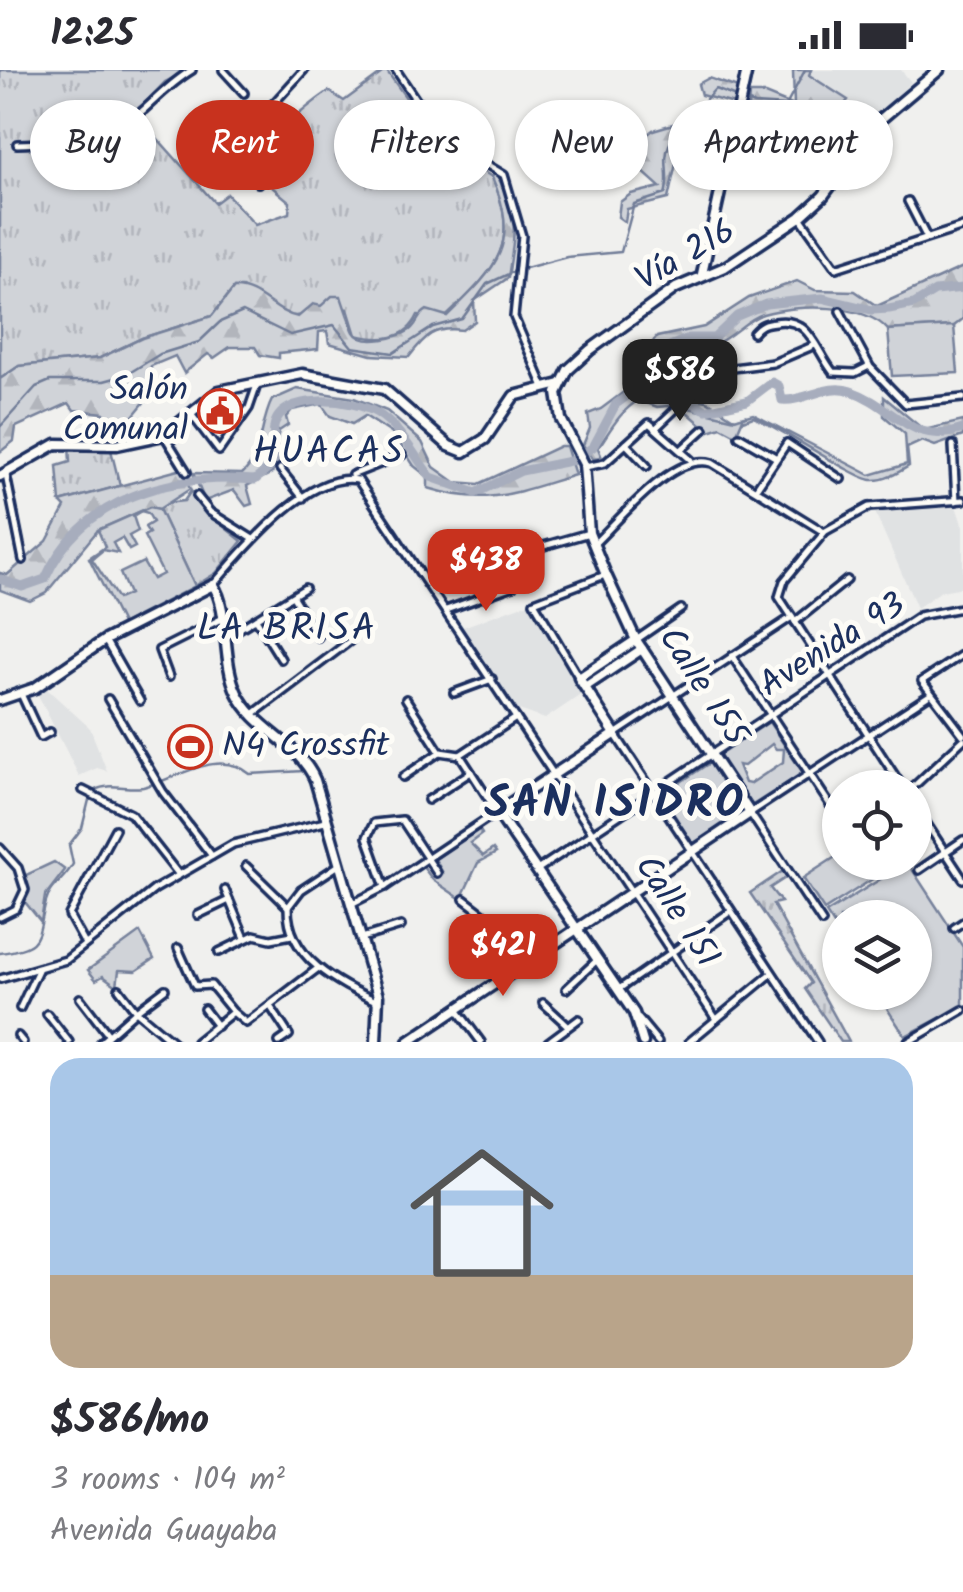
<!DOCTYPE html>
<meta charset="utf-8">
<style>
:root{--surface:#fff;--page:#f2f2f3;--text:#2b2b33;--muted:#7c7c81;--accent:#c8321e}
body{margin:0;font-family:Kalam,sans-serif;background:var(--page);color:var(--text);height:100vh;display:flex;flex-direction:column;font-size:38px;white-space:nowrap}
*{box-sizing:border-box;margin:0}
p{font-size:32px;color:var(--muted)}
.icon{flex:none;width:55px;height:55px;fill:none;stroke:currentColor;stroke-width:2;stroke-linecap:round;stroke-linejoin:round}
.map{position:relative;height:972px;overflow:hidden}
.drawer{display:flex;flex-direction:column;background:var(--surface);flex:1}
.drawer>*{flex:none}
.hud{position:absolute;left:30px;top:30px;width:905px;height:90px;display:flex;gap:20px}
.controls{position:absolute;left:822px;top:700px;display:grid;gap:20px}
.controls a{display:grid;place-items:center;width:110px;height:110px;border-radius:50%;background:var(--surface);box-shadow:0 2px 8px #0004;font-size:50px}
.price{position:absolute;translate:-50% -85px;padding:0 22px;border-radius:20px;background:var(--accent);color:#fff;font-size:32px;line-height:65px;filter:drop-shadow(0 2px 5px #0008)}
.price::after{content:'';position:absolute;left:50%;top:60px;width:30px;height:22px;margin-left:-15px;background:inherit;clip-path:polygon(0 0,100% 0,50% 100%)}
.price.active{background:#222;color:#fff}
ul{padding:0;list-style:none}
li{display:grid;align-content:center;gap:20px;height:530px;padding:0 50px}
li span{display:grid;place-items:center;height:310px;border-radius:30px;color:#555}
li>.icon{margin-inline-start:auto}
span .icon{width:180px;height:180px;fill:#fffc;stroke-width:1}
li b{font-size:42px}
.tag{padding:0 35px;border-radius:45px;background:var(--surface);box-shadow:0 2px 8px #0004;font-size:35px;line-height:90px}
.tag.active{background:var(--accent);color:#fff}
.status{display:flex;justify-content:space-between;align-items:center;height:70px;padding:0 50px;background:var(--surface);direction:ltr}
.status svg{height:28px;fill:currentColor}
.map>svg:first-child{display:block}
.built{fill:#e0e2e3}
.grass{fill:url(#grass-tufts);stroke:#76819b;stroke-width:2.5}
.forest{fill:url(#forest-firs);stroke:#76819b;stroke-width:2.5}
.green{fill:#d0d3d8;stroke:#76819b;stroke-width:2.5;fill-rule:evenodd}
.lines{fill:none;stroke-linecap:round;stroke-linejoin:round}
.stream{stroke:#6f7b97;stroke-width:2.5}
.river{stroke:#a7adbd;stroke-width:9}
.street-casing{stroke:#1b2f5e;stroke-width:12}
.secondary-casing{stroke:#1b2f5e;stroke-width:15}
.street{stroke:#fdfcf7;stroke-width:5}
.secondary{stroke:#fdfcf7;stroke-width:8}
.labels{text-anchor:middle;dominant-baseline:central;stroke-width:10;stroke-linejoin:round;paint-order:stroke}
.street-label{font-size:35px;fill:#1b2f5e;stroke:#fdfcf7}
.poi-label{font-size:35px;fill:#1b2f5e;stroke:#fdfcf7;text-anchor:end}
.neighbourhood-label{font-size:38px;letter-spacing:2.5px;fill:#1b2f5e;stroke:#fdfcf7}
.district-label{font-size:45px;font-weight:bold;letter-spacing:2.5px;fill:#1b2f5e;stroke:#fdfcf7}
</style>
<div class="status"><b>12:25</b><svg viewBox="0 0 49 12"><path d="M0 12V9h3v3zM5 12V6h3v6zM10 12V3h3v9zM15 12V0h3v12zM26 1h20v11H26zM47 4h2v5h-2z"/></svg></div>
<div class="map">
<svg width="963" height="972" viewBox="0 0 963 972">
<defs>
<pattern id="grass-tufts" width="24" height="20" patternUnits="userSpaceOnUse" patternTransform="scale(2.5)"><rect width="24" height="20" fill="#d0d3d8"/><path d="M3 7l-1-3M5 7V3M7 7l1-3M15 17l-1-3M17 17v-4M19 17l1-3" fill="none" stroke="#b2b5bc"/></pattern>
<pattern id="forest-firs" width="22" height="20" patternUnits="userSpaceOnUse" patternTransform="scale(2.5)"><rect width="22" height="20" fill="#d0d3d8"/><path d="M5 1l3.5 6h-7zM16 11l3.5 6h-7z" fill="#b2b5bc"/></pattern>
</defs>
<rect width="100%" height="100%" fill="#f0f0ee"/>
<filter id="ink" filterUnits="userSpaceOnUse"><feTurbulence type="fractalNoise" baseFrequency=".01" numOctaves="2"/><feDisplacementMap in="SourceGraphic" scale="20" xChannelSelector="R" yChannelSelector="G"/><feConvolveMatrix kernelMatrix="1 2 1 2 8 2 1 2 1" color-interpolation-filters="sRGB"/></filter>
<g filter="url(#ink)">
<g class="built">
<path d="M 811,0 L 901,0 L 911,12 L 873,49 L 808,5 Z"/>
<path d="M 956,436 L 963,457 L 963,517 L 941,521 L 917,538 L 874,440 Z"/>
<path d="M 528,533 L 582,624 L 545,649 L 516,639 L 463,557 Z"/>
<path d="M 46,618 L 90,658 L 107,701 L 97,698 L 79,706 L 37,623 Z"/>
</g>
<g class="grass">
<path d="M 0,0 L 188,0 L 165,12 L 135,43 L 215,133 L 227,124 L 255,155 L 289,143 L 290,132 L 248,97 C 272,67 297,43 329,21 L 344,31 L 386,0 L 440,75 L 492,107 C 522,176 495,199 447,246 L 418,245 C 406,271 381,271 356,265 L 348,239 C 318,233 310,247 290,246 L 242,218 L 234,218 L 212,246 L 142,268 L 100,288 L 19,296 L 0,309 Z"/>
<path d="M 69,375 L 80,376 L 81,381 L 110,376 L 120,416 L 60,432 L 57,396 L 70,392 Z"/>
<path d="M 191,421 L 208,444 L 242,471 L 216,503 L 195,516 L 159,439 L 165,433 L 184,431 Z"/>
<path d="M 783,801 L 787,807 L 770,818 L 781,832 L 773,834 L 849,972 L 841,972 L 805,919 L 811,913 L 750,823 Z"/>
</g>
<g class="forest">
<path d="M 793,0 L 811,0 L 809,5 L 848,30 L 816,72 L 802,59 L 795,67 L 787,64 L 791,50 L 774,40 L 769,46 L 748,39 L 749,24 L 765,24 L 794,36 Z"/>
<path d="M 709,8 L 738,18 L 734,34 L 701,25 L 698,14 Z"/>
<path d="M 704,32 L 717,47 C 697,52 690,61 687,81 L 677,89 L 668,129 L 627,139 L 625,152 L 618,147 L 620,132 L 631,124 L 660,117 L 623,84 L 653,60 L 673,54 Z"/>
<path d="M 495,102 C 520,145 515,161 508,208 L 474,231 L 475,251 L 462,260 C 434,256 425,266 409,287 L 371,285 L 329,273 L 327,261 L 319,262 L 318,279 L 279,283 L 279,288 L 260,285 L 255,277 L 230,277 L 214,288 L 208,284 L 184,303 L 175,286 L 151,296 L 151,324 L 128,352 L 108,352 L 104,343 L 74,340 L 69,333 L 16,357 L 14,371 L 0,382 L 0,309 L 19,296 L 100,288 L 142,268 L 212,246 L 234,218 C 259,217 273,242 298,247 L 313,234 L 321,236 L 332,226 L 341,226 C 342,230 352,258 354,262 C 362,277 402,268 412,258 C 420,250 417,246 427,240 L 447,246 C 495,199 522,176 492,107 Z"/>
<path d="M 963,197 L 963,249 L 954,256 L 888,260 C 865,233 797,234 763,244 C 747,249 733,266 717,273 C 701,280 682,280 665,287 L 649,319 L 707,331 L 735,349 L 753,344 L 870,405 L 907,394 L 905,364 L 884,346 L 884,327 L 924,360 L 963,351 L 963,366 L 935,376 L 922,371 L 907,378 L 909,396 C 899,402 885,411 872,410 C 856,409 780,357 753,347 L 738,353 L 680,335 L 657,337 L 639,330 C 620,341 611,359 598,378 L 602,388 L 593,389 L 583,375 L 590,358 L 588,344 L 601,339 L 633,315 L 643,284 L 657,267 L 704,257 L 749,228 L 797,211 L 815,220 L 855,221 L 877,236 Z"/>
<path d="M 297,319 L 354,328 L 387,341 L 422,372 L 434,397 L 455,412 L 479,414 L 560,376 L 566,376 L 575,405 C 516,422 489,437 428,418 L 428,407 L 414,396 L 394,365 L 365,346 L 352,354 L 330,346 L 321,334 L 292,340 L 286,347 L 288,355 L 279,361 L 275,376 L 283,384 L 272,403 L 247,416 L 252,434 L 246,436 L 234,420 L 205,431 L 193,403 L 242,404 C 264,384 259,355 272,330 Z"/>
<path d="M 182,399 L 190,419 L 159,439 L 150,437 L 98,460 L 46,523 L 30,531 L 0,520 L 0,503 L 7,505 L 47,471 L 65,437 L 60,432 Z"/>
</g>
<g class="green">
<path d="M 954,256 L 958,303 L 892,306 L 888,260 Z"/>
<path d="M 680,336 L 735,349 L 744,346 L 736,365 L 721,357 L 709,361 Z"/>
<path d="M 150,437 L 159,439 L 195,516 L 122,554 L 89,488 L 105,477 L 98,460 ZM 141,441 L 148,443 L 153,452 L 145,457 L 149,463 L 144,466 L 163,504 L 153,509 L 143,492 L 120,503 L 129,524 L 118,529 L 92,489 L 103,480 L 118,483 L 113,473 L 122,468 L 129,480 L 135,477 L 129,466 L 138,461 L 133,446 Z"/>
<path d="M 769,652 L 803,703 L 751,736 L 718,686 ZM 772,674 L 776,679 L 784,679 L 783,692 L 750,714 L 745,713 L 738,695 L 744,696 Z"/>
<path d="M 711,692 L 744,743 L 691,777 L 658,727 Z"/>
<path d="M 479,759 L 482,764 L 470,773 L 483,786 L 493,779 L 496,783 L 478,793 L 461,829 L 433,810 L 423,797 L 427,794 L 436,807 L 443,803 L 435,789 Z"/>
<path d="M 840,784 L 840,792 L 875,793 L 882,803 L 824,840 L 803,808 Z"/>
<path d="M 54,792 L 65,800 L 45,826 L 41,852 L 25,832 L 26,805 Z"/>
<path d="M 880,793 L 908,793 L 963,877 L 963,936 L 905,966 L 877,923 L 915,922 L 915,848 L 840,848 L 840,864 L 826,843 L 887,805 Z"/>
<path d="M 140,862 L 154,889 L 136,901 L 119,900 L 117,916 L 103,906 L 96,910 L 88,900 Z"/>
</g>
<g class="lines">
<g class="stream">
<path d="M 706,29 L 715,19 L 754,34 L 786,36 L 805,0"/>
<path d="M 522,199 L 567,187 L 621,182 L 634,134 L 665,124 C 671,108 662,91 669,75 C 678,57 703,52 706,33"/>
<path d="M 0,357 L 36,317 L 50,311 L 104,311 L 126,305 L 160,284 L 199,272 L 220,252 L 243,242 L 290,265 L 334,255 L 352,277 L 393,283 L 433,257 L 462,249 L 487,214 L 515,201"/>
<path d="M 95,720 C 110,712 127,720 143,717 C 176,710 218,677 250,704 L 304,701"/>
<path d="M 0,883 C 44,877 36,869 46,832 C 49,818 66,808 73,794 L 69,775 L 82,758 L 89,730"/>
</g>
<g class="river">
<path d="M 633,325 L 693,333 L 706,340 L 747,331 L 772,312 L 779,316 L 782,330 C 805,332 828,312 851,321 C 895,336 910,377 963,359"/>
<path d="M 0,509 L 22,517 L 45,509 C 82,426 171,404 255,410 L 273,395 C 276,382 272,369 274,357 C 280,320 355,329 377,343 C 402,359 414,386 431,407 L 476,423 L 521,401 L 575,390 L 593,377 L 616,334 L 645,313 L 658,281 L 689,268 L 714,268 L 737,246 L 766,234 L 822,228 L 872,240 L 889,239 L 914,234 L 935,221 L 963,218"/>
</g>
<g class="street-casing">
<g id="street">
<path d="M 223,0 L 244,23"/>
<path d="M 396,0 L 440,66 L 504,105 L 522,166 L 514,247 L 544,317"/>
<path d="M 17,74 C 50,72 96,75 125,55 C 148,39 164,17 192,0"/>
<path d="M 224,76 L 258,113"/>
<path d="M 208,90 L 263,45 L 304,0"/>
<path d="M 908,131 L 927,168"/>
<path d="M 800,147 L 836,198 L 963,157"/>
<path d="M 840,241 L 869,295"/>
<path d="M 753,263 C 760,255 764,253 775,252 C 810,246 815,279 833,302 L 855,303 L 869,296 L 906,334 L 963,328"/>
<path d="M 693,303 L 773,293 L 815,275"/>
<path d="M 191,344 L 219,381 L 249,338 L 258,312"/>
<path d="M 657,357 L 677,338"/>
<path d="M 164,365 L 187,402"/>
<path d="M 739,366 L 775,387"/>
<path d="M 626,374 L 647,396"/>
<path d="M 953,375 L 956,431"/>
<path d="M 681,380 L 704,359"/>
<path d="M 585,397 L 605,393 L 649,353 L 691,390"/>
<path d="M 280,399 L 303,428"/>
<path d="M 6,405 L 23,490"/>
<path d="M 352,405 L 402,385"/>
<path d="M 756,419 L 787,373 L 841,409"/>
<path d="M 197,426 L 210,442 L 253,469"/>
<path d="M 824,463 L 784,511 L 779,527 L 903,718"/>
<path d="M 595,473 C 622,447 674,382 712,393 L 824,462 L 869,437 L 963,430"/>
<path d="M 505,487 L 589,463"/>
<path d="M 213,515 C 243,481 308,400 358,410 L 716,949"/>
<path d="M 293,527 L 318,567"/>
<path d="M 446,540 L 513,516"/>
<path d="M 792,547 L 615,664 L 818,972"/>
<path d="M 256,549 L 281,589"/>
<path d="M 795,552 L 847,510"/>
<path d="M 226,567 L 305,518"/>
<path d="M 105,570 L 140,631"/>
<path d="M 636,570 L 681,539"/>
<path d="M 963,584 L 922,611 L 963,665"/>
<path d="M 732,586 L 840,750"/>
<path d="M 169,607 L 159,580 L 221,549"/>
<path d="M 579,608 L 534,532 L 605,505"/>
<path d="M 454,623 L 492,609"/>
<path d="M 21,624 L 41,667 L 50,662"/>
<path d="M 108,629 L 163,722 L 212,786"/>
<path d="M 252,645 L 350,571"/>
<path d="M 460,685 L 516,648"/>
<path d="M 403,707 L 440,682"/>
<path d="M 912,718 L 963,670"/>
<path d="M 83,720 L 131,744 L 179,805"/>
<path d="M 428,730 L 471,702"/>
<path d="M 915,736 L 963,809"/>
<path d="M 0,778 L 18,798 L 25,820 L 16,839 L 0,847"/>
<path d="M 339,795 L 301,820 L 288,837 C 287,889 338,913 378,932"/>
<path d="M 246,796 L 288,837"/>
<path d="M 537,800 L 919,546 L 961,538"/>
<path d="M 919,800 L 963,770"/>
<path d="M 385,817 L 367,767 L 374,753 L 402,750 L 437,803"/>
<path d="M 225,820 L 245,868"/>
<path d="M 464,829 L 507,862 L 527,891"/>
<path d="M 351,834 L 385,817 L 497,742 L 460,685 L 440,682 L 406,629"/>
<path d="M 198,845 L 229,830"/>
<path d="M 822,852 L 750,743 L 931,624"/>
<path d="M 954,858 L 963,852"/>
<path d="M 362,868 L 401,856"/>
<path d="M 85,874 L 69,845 L 115,759"/>
<path d="M 178,878 L 195,916 L 211,915 L 233,942"/>
<path d="M 219,882 L 254,865 L 271,869 L 292,865"/>
<path d="M 0,909 L 66,890 L 155,819 L 233,774 L 325,752"/>
<path d="M 119,919 L 136,941 L 165,919"/>
<path d="M 566,919 L 596,891"/>
<path d="M 619,919 L 731,841"/>
<path d="M 80,928 L 107,963"/>
<path d="M 543,933 L 568,956"/>
<path d="M 270,936 L 289,965 L 279,972"/>
<path d="M 20,938 L 38,900"/>
<path d="M 204,939 L 217,956"/>
<path d="M 458,941 L 481,972"/>
<path d="M 47,944 L 69,972"/>
<path d="M 639,949 L 658,972"/>
<path d="M 18,966 L 23,972"/>
<path d="M 101,972 L 136,941 L 173,972"/>
<path d="M 196,972 L 233,942 L 246,953 L 317,899"/>
<path d="M 548,972 L 579,949"/>
<path d="M 689,972 L 771,904"/>
<path d="M 908,972 L 963,940"/>
</g>
</g>
<g class="secondary-casing">
<g id="secondary">
<path d="M 702,204 L 747,0"/>
<path d="M 0,406 L 56,374 L 117,375 L 164,365 L 219,321 L 302,304 L 384,319 L 449,376 L 464,382 L 485,369 L 514,326 L 560,314"/>
<path d="M 636,570 L 579,608 L 615,664 L 497,742 L 634,943 L 643,972"/>
<path d="M 585,617 L 642,579"/>
<path d="M 0,630 L 35,618 L 105,570 L 213,515 C 230,541 221,590 237,623 C 255,660 299,673 315,710 L 378,926 L 376,972"/>
<path d="M 408,972 L 750,743 L 636,570 L 606,505 L 589,463 L 584,394 L 561,349 L 557,323 L 568,300 L 590,280 L 676,218 L 725,197 L 800,147 L 823,126 L 881,49 L 939,0"/>
</g>
</g>
<use href="#street" class="street"/>
<use href="#secondary" class="secondary"/>
</g>
</g>
<defs>
<g id="civic-ring" transform="scale(2.25)"><circle r="9.5" fill="#fdfcf7" stroke="#c8321e" stroke-width="1.5"/><path d="M-.6-6.5H3V-4.5H.6V-3L4-1V1h2V6H-6V1h2V-1L-.6-3ZM-1.2 2.5V6h2.4V2.5Z" fill="#c8321e"/></g>
<g id="stadium-ring" transform="scale(2.25)"><circle r="9.5" fill="#fdfcf7" stroke="#c8321e" stroke-width="1.5"/><path d="M0-5a6.5 5 0 1 0 0 10a6.5 5 0 1 0 0-10ZM-3.5-1.8h7v3.6h-7Z" fill="#c8321e"/></g>
</defs>
<g fill-rule="evenodd">
<use href="#civic-ring" x="220" y="341"/>
<use href="#stadium-ring" x="190" y="677"/>
</g>
<g class="labels">
<g class="street-label">
<text transform="translate(686 186) rotate(-30)">Vía 216</text>
<text transform="translate(833 576) rotate(-32)">Avenida 93</text>
<text transform="translate(702 617) rotate(57)">Calle 155</text>
<text transform="translate(676 842) rotate(57)">Calle 151</text>
</g>
<g class="poi-label">
<text x="188" y="321">Salón<tspan x="188" dy="40">Comunal</tspan></text>
<text x="222" y="677" text-anchor="start">N4 Crossfit</text>
</g>
<g class="neighbourhood-label">
<text x="329" y="383">HUACAS</text>
<text x="287" y="560">LA BRISA</text>
</g>
<g class="district-label">
<text x="615" y="735">SAN ISIDRO</text>
</g>
</g>
</svg>
<div class="controls">
<a><svg class="icon" aria-label="locate" viewBox="0 0 24 24"><circle cx="12" cy="12" r="6"/><path d="M12 2v4M12 18v4M2 12h4M18 12h4"/></svg></a>
<a><svg class="icon" aria-label="layers" viewBox="0 0 24 24"><path d="M12 4l9 5-9 5-9-5zM3 14l9 5 9-5"/></svg></a>
</div>
<b class="price active" style="left:680px;top:354px">$586</b>
<b class="price" style="left:486px;top:544px">$438</b>
<b class="price" style="left:503px;top:929px">$421</b>
<div class="hud">
<a class="tag">Buy</a>
<a class="tag active">Rent</a>
<a class="tag">Filters</a>
<a class="tag">New</a>
<a class="tag">Apartment</a>
</div>
</div>
<section class="drawer">
<ul>
<li><span style="background:linear-gradient(#a9c7e8 70%,#b9a48a 0)"><svg class="icon" aria-label="home" viewBox="0 0 24 24"><path d="M3 11l9-7 9 7M6 9v11h12V9"/></svg></span><div><b>$586/mo</b><p>3 rooms · 104 m²</p><p>Avenida Guayaba</p></div></li>
</ul>
</section>
